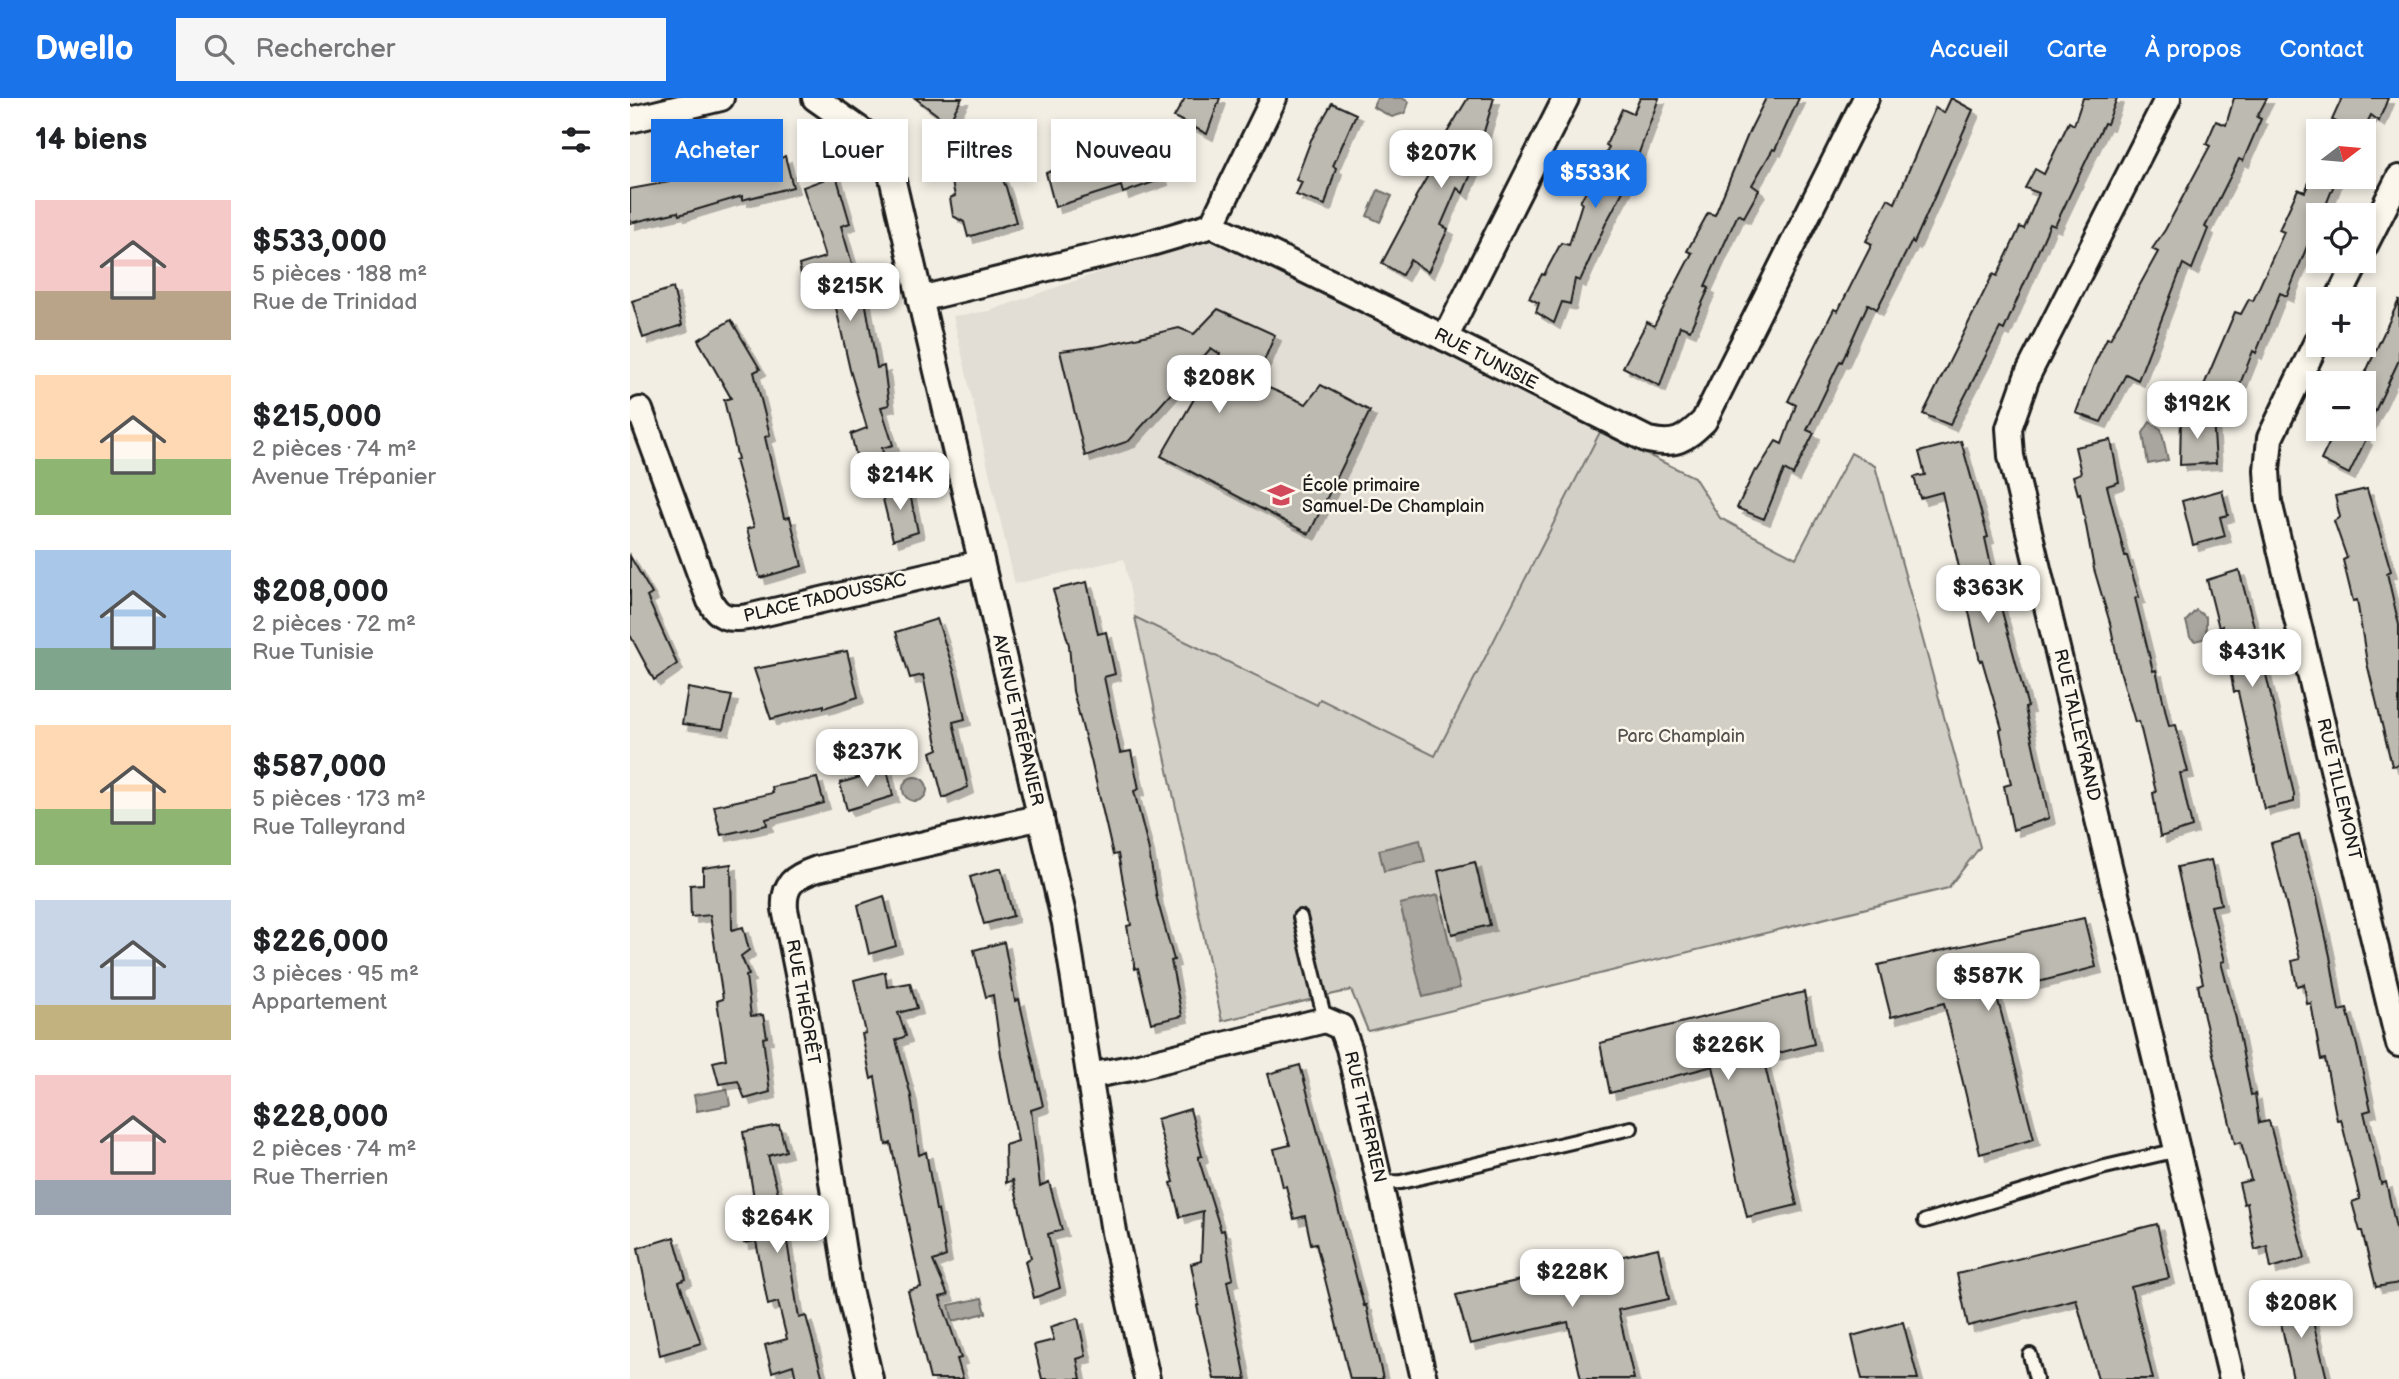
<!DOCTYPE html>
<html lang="fr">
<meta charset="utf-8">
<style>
:root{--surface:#fff;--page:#f6f6f6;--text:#202124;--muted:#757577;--accent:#1a73e8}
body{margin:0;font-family:"Balsamiq Sans",sans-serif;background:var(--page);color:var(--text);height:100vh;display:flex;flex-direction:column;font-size:26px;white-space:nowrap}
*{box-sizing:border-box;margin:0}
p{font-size:23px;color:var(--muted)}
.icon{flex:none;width:38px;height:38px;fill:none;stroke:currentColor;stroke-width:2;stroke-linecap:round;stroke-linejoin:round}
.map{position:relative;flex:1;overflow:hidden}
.drawer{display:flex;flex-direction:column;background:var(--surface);width:630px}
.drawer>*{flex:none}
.guide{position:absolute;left:21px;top:21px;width:665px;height:63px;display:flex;gap:14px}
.needle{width:46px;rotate:74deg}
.fabs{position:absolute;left:1676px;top:21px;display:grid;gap:14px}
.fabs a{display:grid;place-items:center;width:70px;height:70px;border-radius:0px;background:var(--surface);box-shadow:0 4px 10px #0003;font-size:35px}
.price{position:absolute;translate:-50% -60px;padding:0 16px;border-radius:14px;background:#fff;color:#222;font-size:23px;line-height:46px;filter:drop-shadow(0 2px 4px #0008)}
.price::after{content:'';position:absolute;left:50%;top:42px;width:21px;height:16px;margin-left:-10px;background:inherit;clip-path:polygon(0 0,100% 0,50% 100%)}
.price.active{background:var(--accent);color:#fff}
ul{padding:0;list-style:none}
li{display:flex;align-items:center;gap:21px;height:175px;padding:0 35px}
li span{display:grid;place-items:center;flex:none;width:196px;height:140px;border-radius:0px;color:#555}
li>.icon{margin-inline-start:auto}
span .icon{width:84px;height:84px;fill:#fffc;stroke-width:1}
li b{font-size:30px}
h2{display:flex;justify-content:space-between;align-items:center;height:84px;padding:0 35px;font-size:30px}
.chip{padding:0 24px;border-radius:0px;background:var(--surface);box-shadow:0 4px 10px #0003;font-size:24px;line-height:63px}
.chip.active{background:var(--accent);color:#fff}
header{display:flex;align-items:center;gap:42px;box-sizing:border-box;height:98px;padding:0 35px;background:var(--accent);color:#fff}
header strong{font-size:33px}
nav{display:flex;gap:38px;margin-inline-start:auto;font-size:24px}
.search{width:490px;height:63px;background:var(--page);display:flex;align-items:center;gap:18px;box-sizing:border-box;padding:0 24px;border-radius:0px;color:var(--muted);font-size:26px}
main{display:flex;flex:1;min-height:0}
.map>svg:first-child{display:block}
.built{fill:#e2ded5}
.green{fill:#d2cfc6;stroke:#777671;stroke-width:2}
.water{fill:#a9a6a0;stroke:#716f6b;stroke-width:2}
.building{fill:#bdbab1;stroke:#1c1c1c;stroke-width:2;filter:url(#shadow)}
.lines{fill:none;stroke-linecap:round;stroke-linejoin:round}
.lane-casing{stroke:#1c1c1c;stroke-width:18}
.street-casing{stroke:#1c1c1c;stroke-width:30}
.lane{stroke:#fbf7ec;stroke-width:12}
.street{stroke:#fbf7ec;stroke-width:24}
.labels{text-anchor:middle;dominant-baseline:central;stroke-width:5;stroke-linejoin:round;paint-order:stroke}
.street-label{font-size:18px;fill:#1c1c1c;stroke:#fbf7ec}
.poi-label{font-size:18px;fill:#1c1c1c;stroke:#fbf7ec;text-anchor:start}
.park-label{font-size:18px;fill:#53524f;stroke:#fbf7ec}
</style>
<header>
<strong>Dwello</strong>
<div class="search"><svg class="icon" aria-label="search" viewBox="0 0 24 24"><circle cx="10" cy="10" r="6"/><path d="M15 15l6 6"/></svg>Rechercher</div>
<nav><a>Accueil</a><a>Carte</a><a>À propos</a><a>Contact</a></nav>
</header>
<main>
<section class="drawer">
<h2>14 biens<svg class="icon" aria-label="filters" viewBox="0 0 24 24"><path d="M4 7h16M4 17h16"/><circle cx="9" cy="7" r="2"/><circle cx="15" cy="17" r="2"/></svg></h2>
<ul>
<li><span style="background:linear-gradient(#f6c9c9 65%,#b9a48a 0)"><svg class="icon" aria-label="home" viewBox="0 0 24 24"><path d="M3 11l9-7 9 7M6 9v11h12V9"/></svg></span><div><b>$533,000</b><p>5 pièces · 188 m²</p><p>Rue de Trinidad</p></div></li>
<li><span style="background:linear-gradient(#ffd9b3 60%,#8fb573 0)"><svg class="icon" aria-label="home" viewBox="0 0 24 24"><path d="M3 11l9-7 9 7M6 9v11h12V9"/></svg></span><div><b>$215,000</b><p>2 pièces · 74 m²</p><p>Avenue Trépanier</p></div></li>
<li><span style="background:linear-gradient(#a9c7e8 70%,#7fa58c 0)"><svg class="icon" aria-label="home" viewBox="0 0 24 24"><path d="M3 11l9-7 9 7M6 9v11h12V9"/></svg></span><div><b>$208,000</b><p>2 pièces · 72 m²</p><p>Rue Tunisie</p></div></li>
<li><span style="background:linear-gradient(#ffd9b3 60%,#8fb573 0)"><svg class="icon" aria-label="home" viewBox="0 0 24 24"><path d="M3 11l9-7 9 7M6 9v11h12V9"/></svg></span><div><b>$587,000</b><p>5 pièces · 173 m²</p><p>Rue Talleyrand</p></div></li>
<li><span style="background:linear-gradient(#c9d6e8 75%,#c2b280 0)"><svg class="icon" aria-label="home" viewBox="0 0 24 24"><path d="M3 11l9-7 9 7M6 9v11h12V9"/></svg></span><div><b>$226,000</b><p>3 pièces · 95 m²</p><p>Appartement</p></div></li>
<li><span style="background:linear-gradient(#f6c9c9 75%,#9aa5b1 0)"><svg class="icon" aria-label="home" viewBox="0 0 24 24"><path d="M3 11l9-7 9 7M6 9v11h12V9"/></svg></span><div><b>$228,000</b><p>2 pièces · 74 m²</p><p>Rue Therrien</p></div></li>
</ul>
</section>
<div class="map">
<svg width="1769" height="1281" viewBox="0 0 1769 1281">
<defs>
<filter id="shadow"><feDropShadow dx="6" dy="6" stdDeviation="0" flood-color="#0004"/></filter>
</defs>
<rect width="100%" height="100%" fill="#f2eee4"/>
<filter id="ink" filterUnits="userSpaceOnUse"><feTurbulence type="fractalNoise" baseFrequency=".0143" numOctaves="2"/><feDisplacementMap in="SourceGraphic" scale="14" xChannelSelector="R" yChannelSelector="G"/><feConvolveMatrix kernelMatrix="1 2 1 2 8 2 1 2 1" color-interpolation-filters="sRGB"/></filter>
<g filter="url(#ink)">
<path class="built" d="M 589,132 L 970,334 L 803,662 L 505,519 L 494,461 L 385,486 L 323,218 L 359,213 Z"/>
<path class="green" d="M 970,334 L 1064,379 L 1090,420 L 1166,460 L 1221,355 L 1245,368 L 1350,749 L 1318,790 L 738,933 L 721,892 L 592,923 L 505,519 L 687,607 L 690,601 L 805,658 Z"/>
<g class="water">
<path d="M 747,0 L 772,0 L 779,4 L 775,15 L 762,19 L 743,9 Z"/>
<path d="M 748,92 L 762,98 L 750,124 L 737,118 Z"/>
<path d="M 1520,324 L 1531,331 L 1538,362 L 1518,366 L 1513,335 Z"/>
<path d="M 1566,512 L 1576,519 L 1576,536 L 1573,541 L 1565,543 L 1560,539 L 1556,523 Z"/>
<circle cx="285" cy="691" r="12"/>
<path d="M 790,742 L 795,764 L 754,773 L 749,752 Z"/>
<path d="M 808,797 L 830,890 L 793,899 L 770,806 Z"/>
<path d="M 97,991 L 100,1007 L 67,1013 L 64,997 Z"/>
<path d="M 1699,1186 L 1704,1215 L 1699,1222 L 1688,1215 L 1682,1190 Z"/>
<path d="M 352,1200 L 356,1215 L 323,1223 L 319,1207 Z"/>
</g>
<g class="building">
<path d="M 285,0 L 332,0 L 318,25 Z"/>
<path d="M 555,0 L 590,0 L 577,36 L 544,19 Z"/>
<path d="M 838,0 L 864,0 L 842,74 L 833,95 L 827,90 L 811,127 L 818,131 L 798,174 L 780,162 L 772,177 L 752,165 L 786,101 L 785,100 L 816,46 L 812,43 Z"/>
<path d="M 1010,0 L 1029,0 L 999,82 L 976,125 L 950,183 L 945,181 L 940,206 L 932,204 L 924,225 L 906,214 L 909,205 L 899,200 L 912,176 L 914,177 L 931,145 L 939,147 L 952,105 L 950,104 L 979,49 L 976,47 L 992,11 L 1003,16 Z"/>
<path d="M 1136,0 L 1169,0 L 1145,52 L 1143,51 L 1122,87 L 1129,92 L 1114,119 L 1108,116 L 1075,188 L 1079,190 L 1060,232 L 1050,228 L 1030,288 L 993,269 L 1017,224 L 1024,228 L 1062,155 L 1057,153 L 1078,115 L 1085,117 L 1119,34 Z"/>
<path d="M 1321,0 L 1343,12 L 1284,145 L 1282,143 L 1247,211 L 1238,206 L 1212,264 L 1210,263 L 1177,332 L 1184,335 L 1163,377 L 1154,372 L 1134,421 L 1107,410 L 1125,372 L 1127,373 L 1146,343 L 1152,346 L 1166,307 L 1158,303 L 1204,211 L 1208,213 L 1242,146 L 1236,143 L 1258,101 L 1265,105 L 1305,10 L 1314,15 Z"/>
<path d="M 1453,0 L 1487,0 L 1477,26 L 1474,25 L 1425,128 L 1420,126 L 1374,232 L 1370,230 L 1320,327 L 1293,316 L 1363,176 L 1367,178 L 1390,129 L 1394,131 L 1409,95 L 1395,90 L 1405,71 L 1414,76 L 1439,24 L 1444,27 Z"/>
<path d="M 1604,0 L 1637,0 L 1627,19 L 1631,21 L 1613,63 L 1609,61 L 1575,129 L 1578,131 L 1562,171 L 1553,166 L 1508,282 L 1496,276 L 1471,324 L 1446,315 L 1463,269 L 1477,240 L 1480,241 L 1528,154 L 1522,151 L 1535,132 L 1580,48 L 1576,46 L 1586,23 L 1596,27 Z"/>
<path d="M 1712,0 L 1758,0 L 1749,23 L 1741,17 L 1733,33 L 1725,33 L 1702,22 Z"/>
<path d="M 702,5 L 726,16 L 703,68 L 706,70 L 695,107 L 666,97 L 672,84 L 666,82 L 681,42 Z"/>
<path d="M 346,34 L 353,59 L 366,66 L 376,89 L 386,124 L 338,139 L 334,124 L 323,118 L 320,100 L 325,98 L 313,42 Z"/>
<path d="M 522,41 L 532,81 L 493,95 L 491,88 L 425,109 L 416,75 L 464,59 L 468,75 L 501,62 L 498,50 Z"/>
<path d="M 137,57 L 137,68 L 155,58 L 163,89 L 112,102 L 112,98 L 49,117 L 48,114 L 0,125 L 0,91 L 39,84 L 37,77 L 61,72 L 64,82 L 110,66 L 110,61 Z"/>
<path d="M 206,77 L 220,125 L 211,128 L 233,203 L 235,202 L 247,270 L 254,268 L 259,307 L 251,309 L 263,347 L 252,350 L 258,380 L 233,387 L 221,336 L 237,330 L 220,272 L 204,201 L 198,203 L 193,186 L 174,190 L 169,167 L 195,159 L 173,89 Z"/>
<path d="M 1681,79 L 1707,79 L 1692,117 L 1689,117 L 1689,127 L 1681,147 L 1678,146 L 1657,198 L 1650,195 L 1626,255 L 1623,253 L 1604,301 L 1574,287 L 1605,214 L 1611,216 L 1619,201 L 1623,203 L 1654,134 L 1649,132 L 1668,91 L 1675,94 Z"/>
<path d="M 43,190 L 52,227 L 13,240 L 2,203 Z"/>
<path d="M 1769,202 L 1769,262 L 1733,339 L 1736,341 L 1719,376 L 1691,362 L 1706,331 L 1734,331 L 1734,278 Z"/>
<path d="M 588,211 L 645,237 L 625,284 L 676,306 L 691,287 L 740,313 L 679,436 L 531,358 L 590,256 L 581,250 L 499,343 L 455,358 L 430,253 L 470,248 L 549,230 L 564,236 Z"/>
<path d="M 101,222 L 130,271 L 124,274 L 140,337 L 135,339 L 154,420 L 160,419 L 172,468 L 130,480 L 117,431 L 124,429 L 105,362 L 108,361 L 94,302 L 101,300 L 68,242 Z"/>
<path d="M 1551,318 L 1583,320 L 1586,365 L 1550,367 Z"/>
<path d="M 1481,342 L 1489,384 L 1477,388 L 1495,458 L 1497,458 L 1509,499 L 1505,500 L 1523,573 L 1526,572 L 1539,628 L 1546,627 L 1558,674 L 1550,675 L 1562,729 L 1530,739 L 1523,695 L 1526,694 L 1509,623 L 1505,624 L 1489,569 L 1480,525 L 1464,471 L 1450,395 L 1448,396 L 1443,378 L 1451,375 L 1445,349 Z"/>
<path d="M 1331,343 L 1358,439 L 1355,440 L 1367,495 L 1398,609 L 1395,610 L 1419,720 L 1383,732 L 1374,688 L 1381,686 L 1370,632 L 1372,631 L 1352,562 L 1350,563 L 1312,394 L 1290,400 L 1284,379 L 1295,377 L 1289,354 Z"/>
<path d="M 278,386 L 288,434 L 263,442 L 251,393 Z"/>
<path d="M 1737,391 L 1761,473 L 1757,475 L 1769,527 L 1769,667 L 1762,668 L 1737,565 L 1727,502 L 1723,503 L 1713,462 L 1717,460 L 1704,423 L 1710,419 L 1705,398 Z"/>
<path d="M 1592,392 L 1598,417 L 1590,419 L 1595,438 L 1563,447 L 1552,403 Z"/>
<path d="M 0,458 L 22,496 L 17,499 L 47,566 L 24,582 L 0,537 Z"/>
<path d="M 1609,472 L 1630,551 L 1664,696 L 1664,704 L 1634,711 L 1608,594 L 1604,594 L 1592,528 L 1589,530 L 1577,482 Z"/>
<path d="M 457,484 L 468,536 L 476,534 L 485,576 L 474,579 L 490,655 L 501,653 L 509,691 L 504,693 L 518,748 L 527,801 L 544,862 L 541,863 L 552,918 L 521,925 L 508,870 L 505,871 L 497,828 L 501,827 L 488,756 L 483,757 L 461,662 L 443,593 L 439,547 L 423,492 Z"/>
<path d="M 307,521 L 325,576 L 335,621 L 323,624 L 338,689 L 313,700 L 301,654 L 308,651 L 293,577 L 280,580 L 266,534 Z"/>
<path d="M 217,553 L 228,599 L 194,610 L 194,607 L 141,621 L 124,571 Z"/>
<path d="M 58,590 L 102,598 L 93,631 L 52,626 Z"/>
<path d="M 257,671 L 263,698 L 217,712 L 210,685 Z"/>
<path d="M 187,680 L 194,705 L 136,721 L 137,727 L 91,737 L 84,708 L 143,695 L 142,689 Z"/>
<path d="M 1669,737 L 1687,799 L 1700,858 L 1709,913 L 1717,911 L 1727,948 L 1741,1012 L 1734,1014 L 1751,1086 L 1756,1084 L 1769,1144 L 1769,1185 L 1746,1189 L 1732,1133 L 1730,1133 L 1722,1104 L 1730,1101 L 1711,1021 L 1707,1022 L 1695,961 L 1691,962 L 1681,905 L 1677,906 L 1674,886 L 1667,888 L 1662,863 L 1670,861 L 1641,745 Z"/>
<path d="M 1581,762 L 1591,806 L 1581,808 L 1595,863 L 1591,864 L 1606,921 L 1621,997 L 1625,996 L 1629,1025 L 1639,1023 L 1675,1160 L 1641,1170 L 1637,1148 L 1625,1152 L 1617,1105 L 1614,1106 L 1609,1085 L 1621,1082 L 1611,1044 L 1605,1046 L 1574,919 L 1568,887 L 1573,885 L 1547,769 Z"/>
<path d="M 845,764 L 860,827 L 822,836 L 808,773 Z"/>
<path d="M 101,766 L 102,832 L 113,829 L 119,852 L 111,858 L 119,877 L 116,878 L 121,918 L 133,917 L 137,939 L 133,940 L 140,994 L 115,1001 L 108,983 L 89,986 L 83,964 L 96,961 L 87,903 L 93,901 L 80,817 L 61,819 L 60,787 L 73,786 L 73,770 Z"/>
<path d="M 371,770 L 383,818 L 354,826 L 340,779 Z"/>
<path d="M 254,798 L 266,848 L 239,856 L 228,807 Z"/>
<path d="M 1454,820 L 1466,869 L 1366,895 L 1404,1041 L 1350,1056 L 1314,905 L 1261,919 L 1248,867 Z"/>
<path d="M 374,844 L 385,903 L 389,901 L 413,1008 L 401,1012 L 410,1088 L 419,1084 L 432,1132 L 418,1136 L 430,1190 L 404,1200 L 395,1163 L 401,1160 L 383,1082 L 376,1085 L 375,1047 L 388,1043 L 371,957 L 363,897 L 356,899 L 344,852 Z"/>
<path d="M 255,874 L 257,889 L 280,885 L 287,910 L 268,915 L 276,938 L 266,942 L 281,998 L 289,1057 L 296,1054 L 306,1112 L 308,1112 L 316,1158 L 303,1163 L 318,1197 L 310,1199 L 331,1260 L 327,1261 L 333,1281 L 300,1281 L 278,1193 L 291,1189 L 261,1045 L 256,1047 L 245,979 L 241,981 L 232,936 L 236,935 L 224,882 Z"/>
<path d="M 1174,894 L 1184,946 L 1133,959 L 1167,1107 L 1117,1119 L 1083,968 L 980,995 L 970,945 Z"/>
<path d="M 670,967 L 734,1208 L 736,1207 L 753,1281 L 720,1281 L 686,1145 L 681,1146 L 675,1118 L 664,1121 L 656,1088 L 653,1089 L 644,1051 L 660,1047 L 638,976 Z"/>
<path d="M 560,1011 L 572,1058 L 568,1059 L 591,1133 L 594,1132 L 603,1181 L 597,1183 L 616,1281 L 584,1281 L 567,1208 L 569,1207 L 561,1166 L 571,1163 L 573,1113 L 550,1119 L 541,1085 L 544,1084 L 527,1021 Z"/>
<path d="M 149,1027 L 156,1053 L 138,1058 L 149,1098 L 157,1096 L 164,1136 L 156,1137 L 169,1220 L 176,1218 L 193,1281 L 166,1281 L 163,1267 L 142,1274 L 135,1247 L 157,1241 L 148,1204 L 138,1207 L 126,1143 L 114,1145 L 110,1121 L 127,1118 L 113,1034 Z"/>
<path d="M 1527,1126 L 1539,1180 L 1501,1189 L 1523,1281 L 1468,1281 L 1446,1201 L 1338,1228 L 1327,1176 Z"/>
<path d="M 44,1139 L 56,1181 L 49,1184 L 71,1245 L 30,1257 L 8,1150 Z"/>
<path d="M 1028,1150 L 1039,1201 L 988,1212 L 1004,1281 L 951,1281 L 938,1224 L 840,1246 L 826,1197 Z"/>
<path d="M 1677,1199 L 1697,1281 L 1663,1281 L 1647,1206 Z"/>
<path d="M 448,1220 L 456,1258 L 447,1261 L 451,1281 L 412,1281 L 404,1247 L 424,1242 L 420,1229 Z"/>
<path d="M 1273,1224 L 1288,1281 L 1232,1281 L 1222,1238 Z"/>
</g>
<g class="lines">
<g class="lane-casing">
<g id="lane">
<path d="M 670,819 L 695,922"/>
<path d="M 750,1085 L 771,1084 L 1001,1030"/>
<path d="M 1295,1123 L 1475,1069 L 1548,1052"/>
<path d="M 1400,1257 L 1406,1281"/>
</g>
</g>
<g class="street-casing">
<g id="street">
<path d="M 185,0 L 246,43 L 253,50 L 261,75 L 435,825 L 484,1134 L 517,1281"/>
<path d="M 1538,0 L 1398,276 L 1379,330 L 1381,358 L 1602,1281"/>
<path d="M 0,22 L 91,0"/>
<path d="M 582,127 L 644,0"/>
<path d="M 1734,149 L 1769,80"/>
<path d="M 290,201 L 521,145 L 582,127 L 815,240 L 1018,342 C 1046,348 1054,342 1074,323 L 1236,0"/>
<path d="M 1708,201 L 1727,163"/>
<path d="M 1689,239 L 1640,340 L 1637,372 L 1639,404 L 1769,946"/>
<path d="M 815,240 L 936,0"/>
<path d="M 10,312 L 80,503 C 89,520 99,522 118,519 L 351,465"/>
<path d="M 459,978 L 501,970 L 695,922 L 711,929 L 719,950 L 794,1281"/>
<path d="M 240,1281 L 219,1192 L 175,911 L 155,811 C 153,786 164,779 187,771 L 411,719"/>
</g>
</g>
<use href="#lane" class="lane"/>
<use href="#street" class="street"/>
</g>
</g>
<defs>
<g id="school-bare" transform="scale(2.1)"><path d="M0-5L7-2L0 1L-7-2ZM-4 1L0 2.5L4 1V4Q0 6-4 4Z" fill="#d1495b" stroke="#fbf7ec" stroke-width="2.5" paint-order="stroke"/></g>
</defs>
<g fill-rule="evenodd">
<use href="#school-bare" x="651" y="397"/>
</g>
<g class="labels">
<g class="street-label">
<text transform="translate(856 261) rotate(27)">RUE TUNISIE</text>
<text transform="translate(195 500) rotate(-13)">PLACE TADOUSSAC</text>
<text transform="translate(388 622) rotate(77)">AVENUE TRÉPANIER</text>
<text transform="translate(1447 627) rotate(77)">RUE TALLEYRAND</text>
<text transform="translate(1709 691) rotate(77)">RUE TILLEMONT</text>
<text transform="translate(173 904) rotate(80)">RUE THÉORÊT</text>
<text transform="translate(735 1019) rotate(77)">RUE THERRIEN</text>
</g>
<g class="poi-label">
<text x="672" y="387">École primaire<tspan x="672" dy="21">Samuel-De Champlain</tspan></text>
</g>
<g class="park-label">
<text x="1051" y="638">Parc Champlain</text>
</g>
</g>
</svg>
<div class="fabs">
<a><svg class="needle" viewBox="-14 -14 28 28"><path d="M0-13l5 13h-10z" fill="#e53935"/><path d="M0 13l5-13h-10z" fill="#757577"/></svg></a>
<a><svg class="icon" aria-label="locate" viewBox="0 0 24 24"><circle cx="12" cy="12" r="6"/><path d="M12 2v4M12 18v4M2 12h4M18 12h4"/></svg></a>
<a>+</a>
<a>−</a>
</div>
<b class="price" style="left:811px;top:92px">$207K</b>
<b class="price active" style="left:965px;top:112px">$533K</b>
<b class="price" style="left:220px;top:225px">$215K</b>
<b class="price" style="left:589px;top:317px">$208K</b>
<b class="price" style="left:1567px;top:343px">$192K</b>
<b class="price" style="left:270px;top:414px">$214K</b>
<b class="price" style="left:1358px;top:527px">$363K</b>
<b class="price" style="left:1622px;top:591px">$431K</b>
<b class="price" style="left:237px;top:691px">$237K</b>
<b class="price" style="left:1358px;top:915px">$587K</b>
<b class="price" style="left:1098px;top:984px">$226K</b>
<b class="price" style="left:147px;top:1157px">$264K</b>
<b class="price" style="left:942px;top:1211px">$228K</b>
<b class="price" style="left:1671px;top:1242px">$208K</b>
<div class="guide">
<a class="chip active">Acheter</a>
<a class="chip">Louer</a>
<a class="chip">Filtres</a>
<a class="chip">Nouveau</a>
</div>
</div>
</main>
